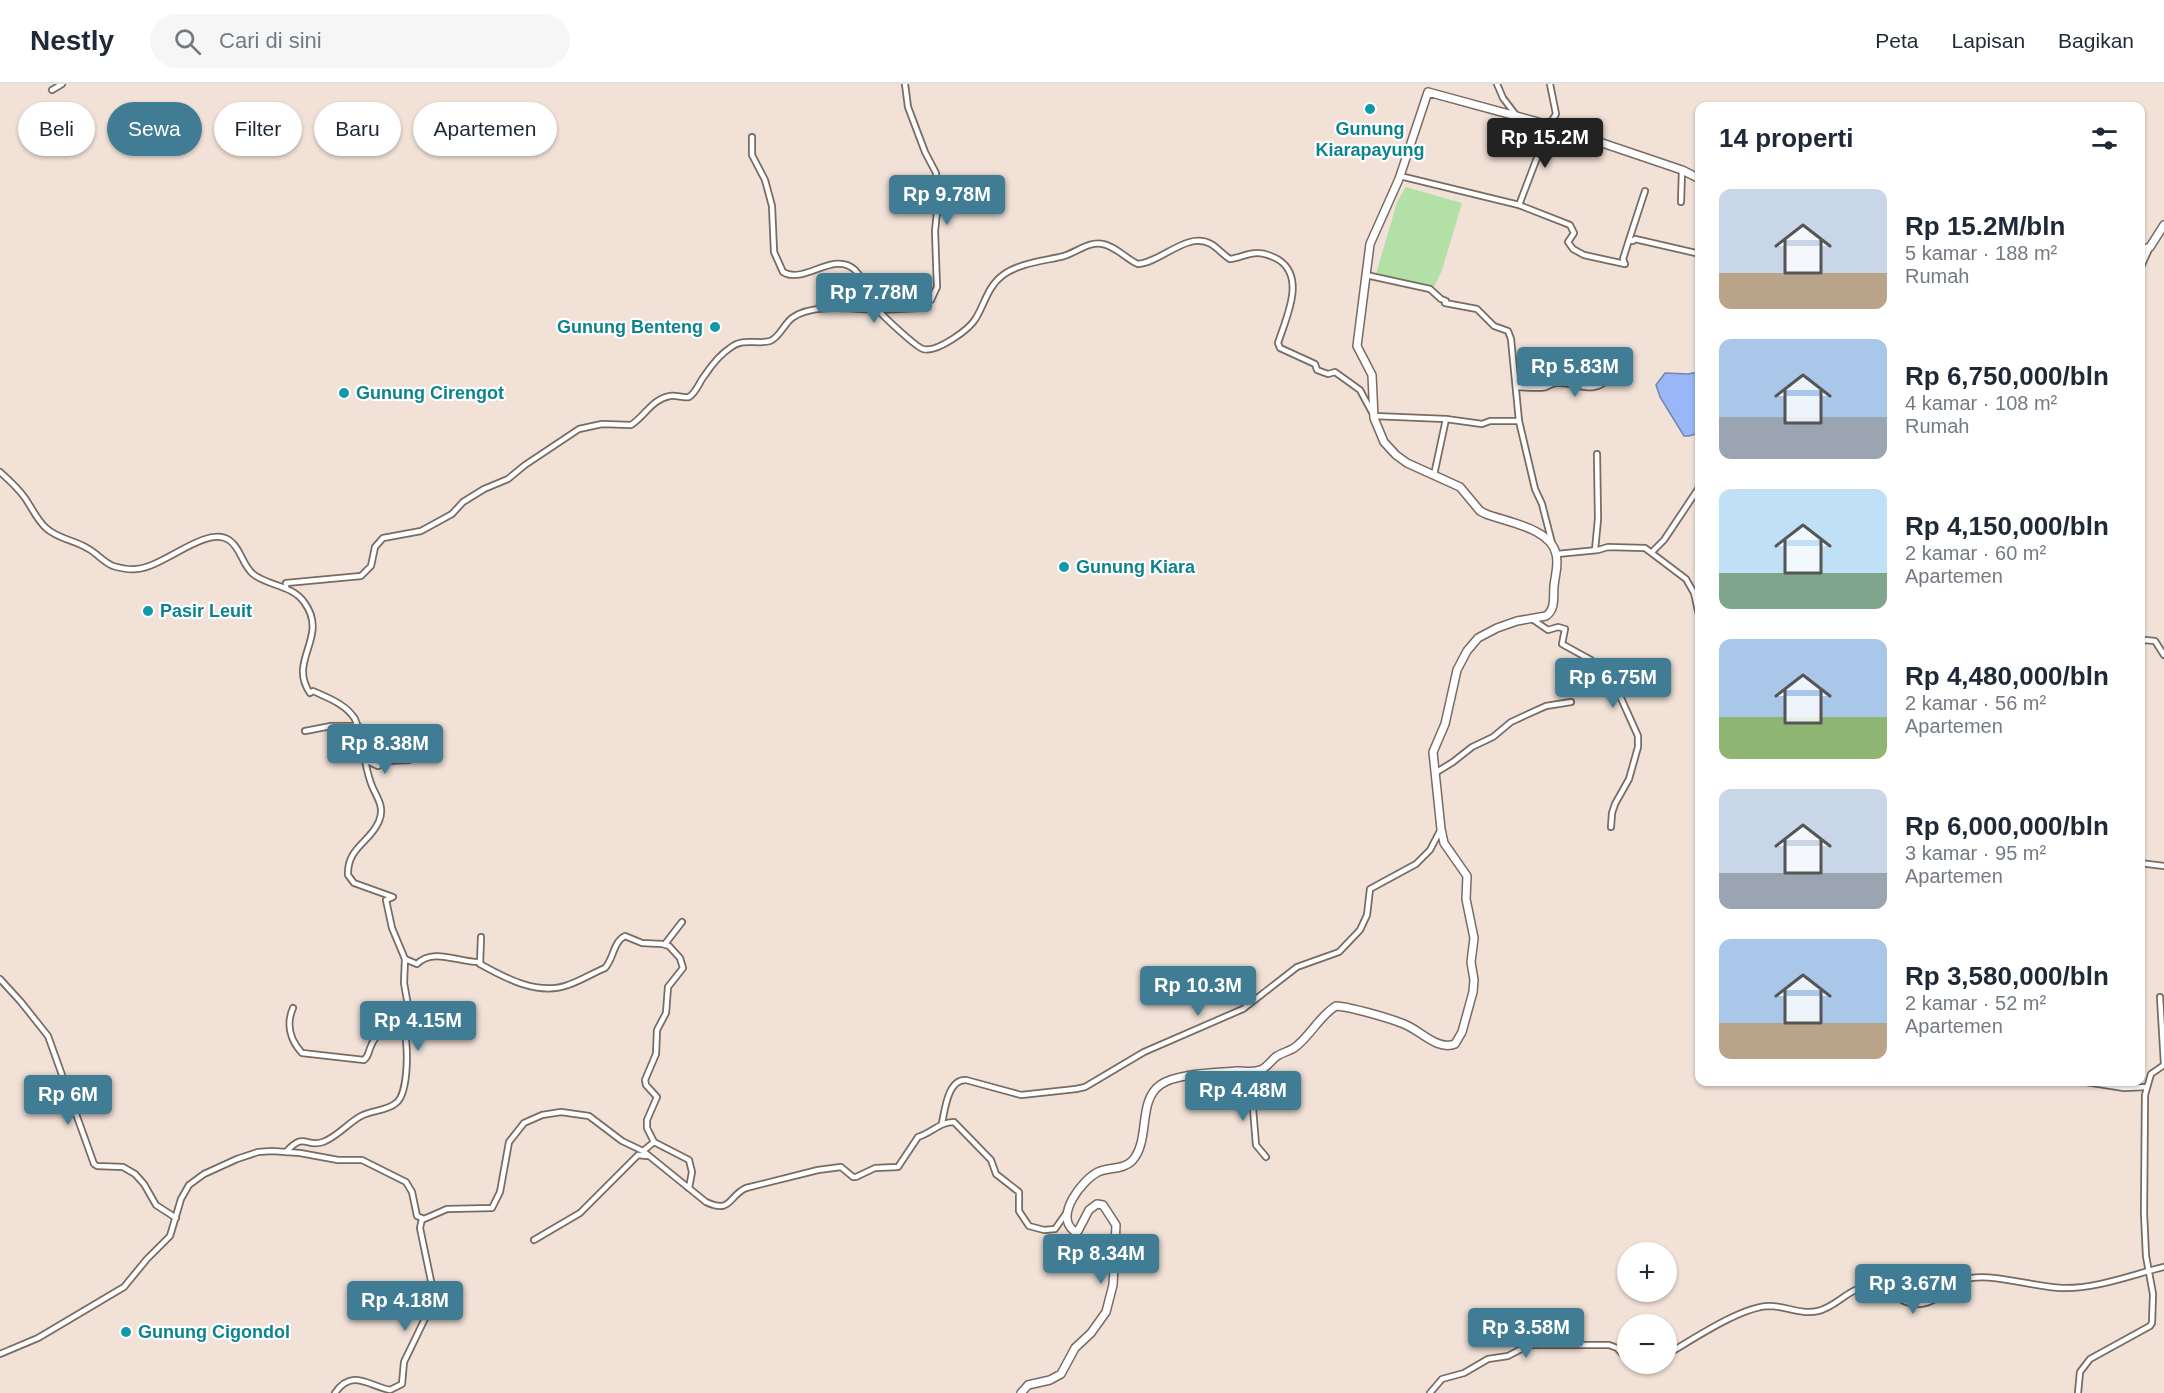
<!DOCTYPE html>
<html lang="id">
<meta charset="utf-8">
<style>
:root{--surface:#fff;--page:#f6f6f7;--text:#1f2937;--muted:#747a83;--line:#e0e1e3;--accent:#407c93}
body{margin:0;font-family:Arial,sans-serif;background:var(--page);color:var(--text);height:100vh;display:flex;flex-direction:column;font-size:22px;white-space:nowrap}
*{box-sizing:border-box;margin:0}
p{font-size:20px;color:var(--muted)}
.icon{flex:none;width:33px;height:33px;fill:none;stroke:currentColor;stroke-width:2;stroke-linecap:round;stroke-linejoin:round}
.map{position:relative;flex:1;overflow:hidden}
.side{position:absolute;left:1695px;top:18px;width:450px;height:984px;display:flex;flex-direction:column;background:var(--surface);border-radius:12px;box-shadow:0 2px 4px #0004}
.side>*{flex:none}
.hud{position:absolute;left:18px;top:18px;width:570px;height:54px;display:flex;gap:12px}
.tools{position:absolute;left:1617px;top:1158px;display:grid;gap:12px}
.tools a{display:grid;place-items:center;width:60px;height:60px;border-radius:50%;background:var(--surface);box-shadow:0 2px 4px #0004;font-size:30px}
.price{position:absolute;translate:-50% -51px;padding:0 14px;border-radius:6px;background:var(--accent);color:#fff;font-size:20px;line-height:39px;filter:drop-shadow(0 2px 3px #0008)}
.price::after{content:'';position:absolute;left:50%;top:36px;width:18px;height:14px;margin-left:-9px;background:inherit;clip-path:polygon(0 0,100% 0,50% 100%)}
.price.active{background:#222;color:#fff}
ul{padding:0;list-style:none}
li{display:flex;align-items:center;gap:18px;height:150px;padding:0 24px}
li span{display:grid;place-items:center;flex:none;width:168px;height:120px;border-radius:12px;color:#555}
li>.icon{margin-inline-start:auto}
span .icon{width:72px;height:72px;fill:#fffc;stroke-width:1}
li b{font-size:26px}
h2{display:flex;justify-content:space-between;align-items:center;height:72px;padding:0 24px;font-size:26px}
.pill{padding:0 21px;border-radius:27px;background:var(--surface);box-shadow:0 2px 4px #0004;font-size:21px;line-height:54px}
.pill.active{background:var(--accent);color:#fff}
header{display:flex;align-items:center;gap:36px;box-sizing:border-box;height:84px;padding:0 30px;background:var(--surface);border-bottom:2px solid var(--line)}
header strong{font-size:28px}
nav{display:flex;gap:33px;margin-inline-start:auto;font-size:21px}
.search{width:420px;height:54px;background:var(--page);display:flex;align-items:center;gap:15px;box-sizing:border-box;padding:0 21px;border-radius:33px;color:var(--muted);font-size:22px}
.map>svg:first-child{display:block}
.green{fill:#b3e0a6}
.water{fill:#99b7f7;stroke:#7286b1;stroke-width:1.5}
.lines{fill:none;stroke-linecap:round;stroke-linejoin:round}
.street-casing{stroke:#786b62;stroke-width:8}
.secondary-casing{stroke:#786b62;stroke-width:10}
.street{stroke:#fff;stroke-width:4.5}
.secondary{stroke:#fff;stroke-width:7}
.culture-dot{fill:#0f9aa8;stroke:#fff;stroke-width:2}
.labels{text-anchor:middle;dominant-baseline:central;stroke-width:4.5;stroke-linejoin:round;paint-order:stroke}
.culture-label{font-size:18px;font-weight:bold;fill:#0d838f;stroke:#fff;text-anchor:start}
</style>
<header>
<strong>Nestly</strong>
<div class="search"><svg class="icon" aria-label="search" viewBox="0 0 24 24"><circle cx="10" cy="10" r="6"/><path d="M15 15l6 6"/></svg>Cari di sini</div>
<nav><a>Peta</a><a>Lapisan</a><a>Bagikan</a></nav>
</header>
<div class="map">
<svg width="2164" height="1309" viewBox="0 0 2164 1309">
<rect width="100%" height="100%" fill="#f1e1d7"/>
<path class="green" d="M 1406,103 L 1462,119 L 1442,186 L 1434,203 L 1376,190 L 1397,118 Z"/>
<path class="water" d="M 1699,288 L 1699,349 L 1689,352 L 1684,352 L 1660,313 L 1656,301 L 1665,289 L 1688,290 Z"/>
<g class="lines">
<g class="street-casing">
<g id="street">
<path d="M 1497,0 L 1503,14 L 1516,31"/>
<path d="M 52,6 L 62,0"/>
<path d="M 1549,41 L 1556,30 L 1550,0"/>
<path d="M 752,53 L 752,71 L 765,96 L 772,122 L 774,168 L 783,188 C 804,201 834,166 855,186 C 866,197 870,214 878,226 L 919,224 L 931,216 L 937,203 L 935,147 L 937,128 L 936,89 L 925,68 L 908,23 L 905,0"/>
<path d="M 1400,92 L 1519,121 L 1570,141 L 1574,149 L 1568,158 L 1573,165 L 1584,171 L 1625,180 L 1623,175 L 1629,156 L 1633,157 L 1635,155 L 1700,170"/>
<path d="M 1681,118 L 1682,86"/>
<path d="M 1519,121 L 1540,66 L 1546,40"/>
<path d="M 1629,156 L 1645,107"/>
<path d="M 2140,185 L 2150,163"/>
<path d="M 1366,191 L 1430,205 L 1441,215 L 1446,217 L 1445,219 L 1477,225 L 1494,242 L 1508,247 L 1511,255 L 1519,337 L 1535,405 L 1542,420 L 1552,459"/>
<path d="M 1516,303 C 1525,303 1537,305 1546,303 C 1551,301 1554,298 1560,299 C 1579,299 1594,312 1610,293 L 1610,289"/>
<path d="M 1542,303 L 1550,290"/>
<path d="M 0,388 C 9,396 18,404 25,414 C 32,424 37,436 46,444 C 58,455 74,456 87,464 C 97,469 103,478 113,482 C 120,484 129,486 136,485 C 163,484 206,441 229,456 C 241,464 242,481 253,490 C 268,502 292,501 304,518 C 330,553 287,576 310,609 L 313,607 C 328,614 346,620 355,635 C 364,656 363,680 372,702 C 377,714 385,723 379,737 C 371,758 347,763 348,791 L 354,799 L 393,813 L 386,816 L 392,844 L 405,875 L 417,880 C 433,863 460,879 480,878 L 480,880 C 505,894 538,912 568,901 C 580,897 593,889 605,884 C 614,874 613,858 625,852 L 642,859 L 662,860 L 669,862 L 680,874 L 683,884 L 668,903 L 666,929 L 657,946 L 656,970 L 645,996 L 646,1001 L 657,1013 L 647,1036 L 647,1044 L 654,1058 L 643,1067 L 706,1118 C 732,1130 728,1112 746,1104 L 818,1086 L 841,1083 L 853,1093 L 856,1093 L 875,1084 L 898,1083 L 918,1053 C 932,1049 939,1038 954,1038 L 991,1076 L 996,1090 L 1019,1108 L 1019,1127 L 1029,1142 L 1044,1146 L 1055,1145 L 1067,1128"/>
<path d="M 1434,391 L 1446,335"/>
<path d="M 1595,466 L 1598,435 L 1597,370"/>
<path d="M 1652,468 L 1664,456 L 1700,402"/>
<path d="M 1557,470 L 1598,466 L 1608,463 L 1645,464 L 1686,495 L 1694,509 L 1700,536"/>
<path d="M 286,504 L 286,499 L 361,492 L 371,482 L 375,463 L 383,454 L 421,447 L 452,430 L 463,418 L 484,405 L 508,395 L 525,381 L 579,345 L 602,340 L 631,341 C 645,332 652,315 670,312 C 677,311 682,314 689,313 C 697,308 699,298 705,291 C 711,282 721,270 730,264 C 743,253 757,261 770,257 C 779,254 784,240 792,234 C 812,219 854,225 878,226 C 884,233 916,263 923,265 C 937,269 970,245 976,234 C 985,219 988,202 1003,191 C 1019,179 1044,177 1064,172 C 1077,168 1089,157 1103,160 C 1117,163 1126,175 1138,180 C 1162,178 1187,147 1211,160 C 1218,164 1223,171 1230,175 C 1239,174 1248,169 1257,169 C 1266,169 1272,172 1279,176 C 1306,194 1286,234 1278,259 L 1280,264 L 1315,280 L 1317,286 L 1328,290 L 1335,288 L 1360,306 L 1374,332 L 1446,335 L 1482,340 L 1490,337 L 1519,337"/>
<path d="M 1532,535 L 1548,546 L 1558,543 L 1565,545 L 1562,560 L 1591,576 L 1601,591 L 1620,612 L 1638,652 L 1638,663 L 1629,695 L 1615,720 L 1612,729 L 1611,743"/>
<path d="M 2140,560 L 2145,556 L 2155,557 L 2164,571"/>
<path d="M 305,647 L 331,642 L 358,642"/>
<path d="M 365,676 L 378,682 L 387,677 L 409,676"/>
<path d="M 1435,689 L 1453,678 L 1472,663 L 1493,653 L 1511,638 L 1526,631 L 1546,622 L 1571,618"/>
<path d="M 2140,779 L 2164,782"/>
<path d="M 665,860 L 682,838"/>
<path d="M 405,875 L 404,899 L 409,927"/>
<path d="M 480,880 L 481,853"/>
<path d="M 0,895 L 21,918 L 48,952 L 94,1080 L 97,1082 L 123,1083 L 135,1090 L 144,1100 L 156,1121 L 176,1134"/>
<path d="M 2160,913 L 2164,980"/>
<path d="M 1250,988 L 1256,1061 L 1266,1073"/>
<path d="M 2086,998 L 2124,1004 L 2146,1003"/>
<path d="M 942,1039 C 945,1025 948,995 966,996 L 1021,1011 L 1076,1005 L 1085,1003 L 1144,968 L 1243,925 L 1297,883 L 1339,868 L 1360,846 L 1367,831 L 1370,805 L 1416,780 L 1430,766 L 1441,745"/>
<path d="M 654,1058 L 689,1076 L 692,1088 L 689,1104"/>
<path d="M 286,1068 C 305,1047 305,1064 323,1058 C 337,1053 348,1039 361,1032 C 372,1026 387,1027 396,1019 C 409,1010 409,956 403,943 L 398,941 C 385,945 376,949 371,962 C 368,968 369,972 364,976 L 302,969 C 290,956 286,940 293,924"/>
<path d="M 534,1156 L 580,1129 L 638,1071 L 647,1072"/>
<path d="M 0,1270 L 38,1254 L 124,1203 L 147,1175 L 170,1152 L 181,1115 L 189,1101 L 204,1090 L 237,1075 L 258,1068 L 272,1067 L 300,1069 L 338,1076 L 362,1076 L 406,1098 L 412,1108 L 417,1132 L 424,1135 L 447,1125 L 492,1124 L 500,1108 L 509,1058 L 524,1039 L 542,1031 L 561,1028 L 589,1032 L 622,1057 L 643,1067"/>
<path d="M 1666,1271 C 1692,1256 1740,1223 1769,1222 C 1786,1222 1801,1231 1818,1227 C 1837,1223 1851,1201 1871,1203 C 1888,1204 1902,1221 1918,1220 C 1938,1220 1952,1198 1971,1194 C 1997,1190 2034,1203 2062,1204 C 2096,1205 2131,1191 2164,1183"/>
<path d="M 1632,1280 L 1639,1282 L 1650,1280"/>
<path d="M 335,1309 C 352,1284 369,1302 390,1306 L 402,1300 L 404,1278 L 432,1220 L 431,1197 L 420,1144 L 422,1135"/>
<path d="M 1430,1309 L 1442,1295 L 1464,1289 L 1488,1275 L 1508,1272 L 1529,1261 L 1609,1261 L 1617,1264 L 1628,1276"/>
<path d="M 2078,1309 L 2080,1288 L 2090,1275 L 2150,1242 L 2152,1239 L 2153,1210 L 2146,1172 L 2144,1129 L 2145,1011 L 2151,990 L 2164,981"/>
</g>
</g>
<g class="secondary-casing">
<g id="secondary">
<path d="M 2140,166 L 2150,163 L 2164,141"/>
<path d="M 1021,1309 L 1028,1301 L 1050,1296 L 1061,1290 L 1075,1264 L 1091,1249 L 1106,1228 L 1113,1201 L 1116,1141 L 1103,1121 L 1097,1120 L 1089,1126 L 1078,1147 L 1074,1147 C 1054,1132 1082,1096 1098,1088 C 1109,1083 1123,1086 1132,1077 C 1151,1056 1137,1018 1160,1001 C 1177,989 1216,989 1237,987 C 1244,987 1252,989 1260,986 C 1267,984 1271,976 1277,972 C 1282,969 1289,967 1294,964 C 1310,953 1319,932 1336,922 C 1351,923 1389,934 1404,940 C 1420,946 1437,967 1455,960 L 1462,948 L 1473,908 L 1474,896 L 1471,878 L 1474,854 L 1466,815 L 1467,792 L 1444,759 L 1441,745 L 1433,668 L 1445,640 L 1457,586 L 1467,567 L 1478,554 L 1497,544 L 1517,537 L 1546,532 C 1556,525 1553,513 1554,502 C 1555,491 1559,481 1556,470 C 1551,444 1506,438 1486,430 L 1480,427 L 1460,403 L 1407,379 L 1396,371 L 1384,358 L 1374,334 L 1372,291 L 1357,262 L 1370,160 L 1399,95 L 1428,8 L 1549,41 L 1682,86 L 1700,95"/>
</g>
</g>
<use href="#street" class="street"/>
<use href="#secondary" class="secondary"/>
</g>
<g class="culture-dot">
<circle cx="1370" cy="25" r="6"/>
<circle cx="715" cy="243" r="6"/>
<circle cx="344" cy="309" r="6"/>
<circle cx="1064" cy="483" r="6"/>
<circle cx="148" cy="527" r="6"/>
<circle cx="126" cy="1248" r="6"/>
</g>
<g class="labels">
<g class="culture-label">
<text x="1370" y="45" text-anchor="middle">Gunung<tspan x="1370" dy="21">Kiarapayung</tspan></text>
<text x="703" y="243" text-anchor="end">Gunung Benteng</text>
<text x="356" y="309">Gunung Cirengot</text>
<text x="1076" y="483">Gunung Kiara</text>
<text x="160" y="527">Pasir Leuit</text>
<text x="138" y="1248">Gunung Cigondol</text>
</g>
</g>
</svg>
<div class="tools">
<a>+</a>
<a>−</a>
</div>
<b class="price active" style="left:1545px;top:85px">Rp 15.2M</b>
<b class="price" style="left:947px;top:142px">Rp 9.78M</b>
<b class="price" style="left:874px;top:240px">Rp 7.78M</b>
<b class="price" style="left:1575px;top:314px">Rp 5.83M</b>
<b class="price" style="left:1613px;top:625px">Rp 6.75M</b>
<b class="price" style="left:385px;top:691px">Rp 8.38M</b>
<b class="price" style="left:1198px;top:933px">Rp 10.3M</b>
<b class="price" style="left:418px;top:968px">Rp 4.15M</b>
<b class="price" style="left:1243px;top:1038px">Rp 4.48M</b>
<b class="price" style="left:68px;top:1042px">Rp 6M</b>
<b class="price" style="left:1101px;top:1201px">Rp 8.34M</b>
<b class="price" style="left:1913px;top:1231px">Rp 3.67M</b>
<b class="price" style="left:405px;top:1248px">Rp 4.18M</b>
<b class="price" style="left:1526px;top:1275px">Rp 3.58M</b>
<div class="hud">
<a class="pill">Beli</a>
<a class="pill active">Sewa</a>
<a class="pill">Filter</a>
<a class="pill">Baru</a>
<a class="pill">Apartemen</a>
</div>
<section class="side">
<h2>14 properti<svg class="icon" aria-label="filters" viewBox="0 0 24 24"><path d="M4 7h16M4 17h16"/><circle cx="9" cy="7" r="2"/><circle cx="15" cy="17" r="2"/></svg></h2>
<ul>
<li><span style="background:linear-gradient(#c9d6e8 70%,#b9a48a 0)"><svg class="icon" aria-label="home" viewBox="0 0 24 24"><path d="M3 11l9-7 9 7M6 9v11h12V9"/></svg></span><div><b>Rp 15.2M/bln</b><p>5 kamar · 188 m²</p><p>Rumah</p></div></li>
<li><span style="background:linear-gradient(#a9c7e8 65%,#9aa5b1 0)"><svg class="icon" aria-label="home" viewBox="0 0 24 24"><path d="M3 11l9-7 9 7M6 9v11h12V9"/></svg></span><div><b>Rp 6,750,000/bln</b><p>4 kamar · 108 m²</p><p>Rumah</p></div></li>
<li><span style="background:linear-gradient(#bfe0f5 70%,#7fa58c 0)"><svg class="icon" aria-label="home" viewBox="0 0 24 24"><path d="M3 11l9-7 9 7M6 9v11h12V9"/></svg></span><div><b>Rp 4,150,000/bln</b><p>2 kamar · 60 m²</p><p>Apartemen</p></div></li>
<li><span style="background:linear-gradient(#a9c7e8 65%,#8fb573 0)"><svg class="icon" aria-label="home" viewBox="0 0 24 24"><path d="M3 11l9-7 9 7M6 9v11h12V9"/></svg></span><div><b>Rp 4,480,000/bln</b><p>2 kamar · 56 m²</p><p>Apartemen</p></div></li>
<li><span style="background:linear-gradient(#c9d6e8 70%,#9aa5b1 0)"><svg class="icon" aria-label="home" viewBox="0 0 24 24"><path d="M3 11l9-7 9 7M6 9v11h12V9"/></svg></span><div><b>Rp 6,000,000/bln</b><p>3 kamar · 95 m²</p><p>Apartemen</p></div></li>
<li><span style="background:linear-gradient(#a9c7e8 70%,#b9a48a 0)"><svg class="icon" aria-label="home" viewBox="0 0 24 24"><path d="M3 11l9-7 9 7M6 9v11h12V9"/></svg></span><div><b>Rp 3,580,000/bln</b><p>2 kamar · 52 m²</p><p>Apartemen</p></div></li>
</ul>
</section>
</div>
